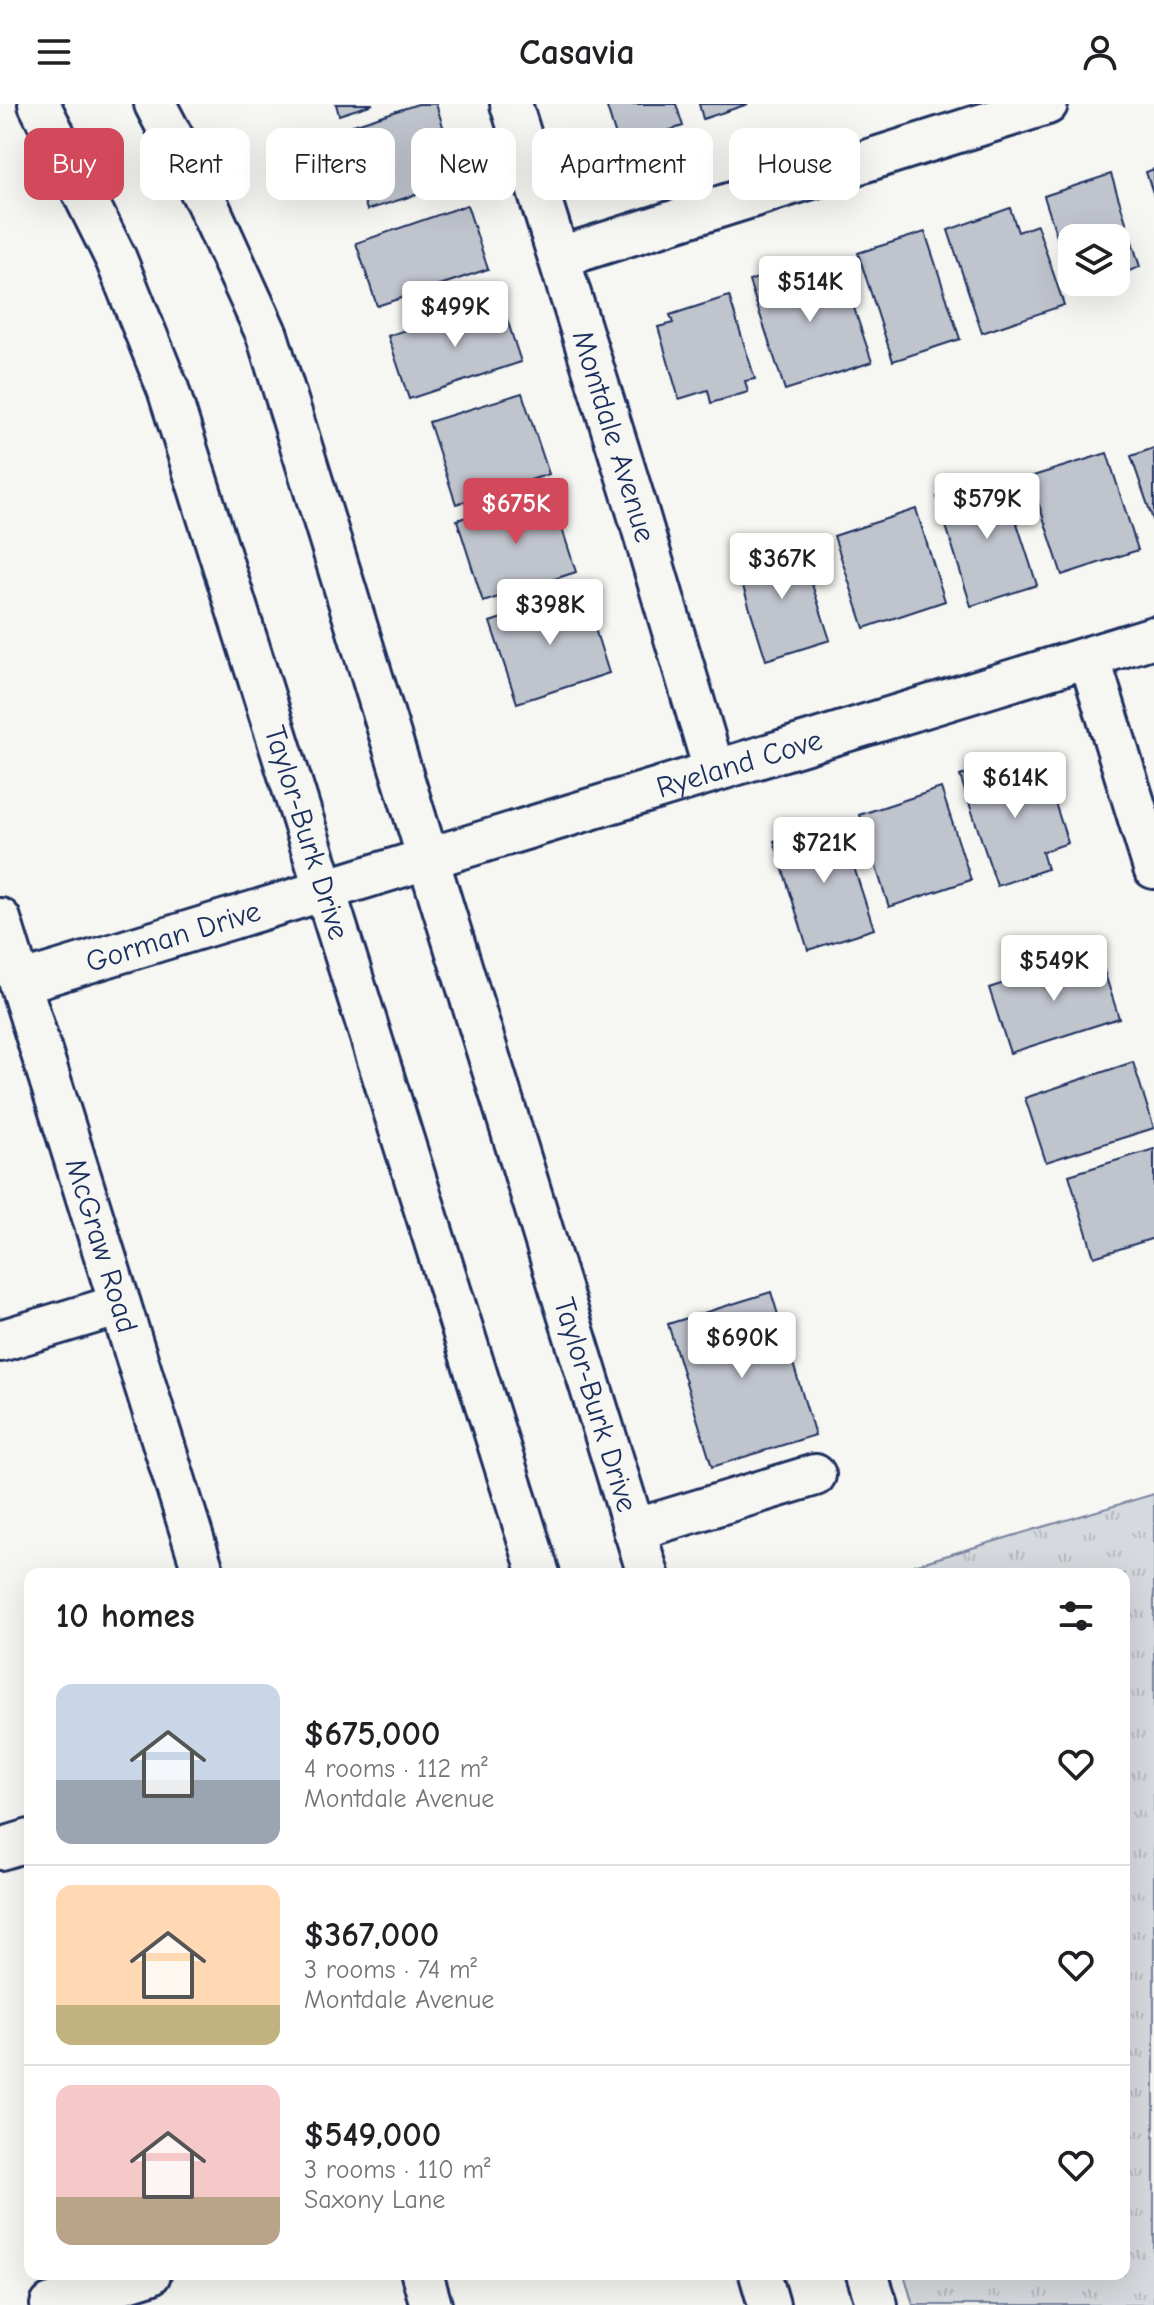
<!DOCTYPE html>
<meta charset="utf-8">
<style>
:root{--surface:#fff;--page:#f2f2f2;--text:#202124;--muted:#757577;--line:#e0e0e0;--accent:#d1495b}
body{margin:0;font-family:"Comic Neue",sans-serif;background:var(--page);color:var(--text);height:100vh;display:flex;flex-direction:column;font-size:30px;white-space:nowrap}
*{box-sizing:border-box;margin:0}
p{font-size:26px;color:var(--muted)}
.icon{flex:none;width:44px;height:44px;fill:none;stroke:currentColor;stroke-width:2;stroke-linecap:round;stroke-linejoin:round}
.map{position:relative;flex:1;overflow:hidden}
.side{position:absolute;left:24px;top:1464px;width:1106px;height:712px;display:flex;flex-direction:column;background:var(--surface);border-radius:16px;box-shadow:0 8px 32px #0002}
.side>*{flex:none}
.guide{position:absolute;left:24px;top:24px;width:1106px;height:72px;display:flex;gap:16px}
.buttons{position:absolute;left:1058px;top:120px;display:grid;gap:16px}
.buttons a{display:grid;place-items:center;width:72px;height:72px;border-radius:16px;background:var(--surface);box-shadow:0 8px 32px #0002;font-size:40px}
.price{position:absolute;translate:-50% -68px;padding:0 18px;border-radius:8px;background:#fff;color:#222;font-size:26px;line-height:52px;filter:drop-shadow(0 2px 4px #0008)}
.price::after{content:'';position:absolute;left:50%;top:48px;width:24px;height:18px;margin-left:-12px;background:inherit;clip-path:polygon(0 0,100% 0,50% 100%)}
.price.selected{background:var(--accent);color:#fff}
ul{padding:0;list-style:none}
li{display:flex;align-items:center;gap:24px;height:200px;padding:0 32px}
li+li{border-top:2px solid var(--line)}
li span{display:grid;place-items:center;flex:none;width:224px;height:160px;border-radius:16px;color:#555}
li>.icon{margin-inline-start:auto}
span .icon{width:96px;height:96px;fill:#fffc;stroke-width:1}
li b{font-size:34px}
h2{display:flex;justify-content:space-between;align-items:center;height:96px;padding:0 32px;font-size:34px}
.pill{padding:0 28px;border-radius:16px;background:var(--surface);box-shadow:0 8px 32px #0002;font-size:28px;line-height:72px}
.pill.selected{background:var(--accent);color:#fff}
header{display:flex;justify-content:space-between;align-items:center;height:104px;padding:0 32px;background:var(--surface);font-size:36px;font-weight:700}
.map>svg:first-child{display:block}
.grass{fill:url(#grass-tufts);stroke:#78849e;stroke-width:2}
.building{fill:#c0c4cd;stroke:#1b2f5e;stroke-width:2}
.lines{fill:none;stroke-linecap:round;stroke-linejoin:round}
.minor-casing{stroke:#1b2f5e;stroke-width:46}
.minor{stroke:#f6f6f2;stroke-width:40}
.labels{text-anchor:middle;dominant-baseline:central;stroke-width:8;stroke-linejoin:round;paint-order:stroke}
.street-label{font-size:30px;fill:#1b2f5e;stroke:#f6f6f2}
</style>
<header><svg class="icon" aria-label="menu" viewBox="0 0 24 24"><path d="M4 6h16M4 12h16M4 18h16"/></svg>Casavia<svg class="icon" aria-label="person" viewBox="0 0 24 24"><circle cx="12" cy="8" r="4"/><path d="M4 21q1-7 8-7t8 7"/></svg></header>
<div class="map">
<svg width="1154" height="2201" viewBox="0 0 1154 2201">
<defs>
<pattern id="grass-tufts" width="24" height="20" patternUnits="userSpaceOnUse" patternTransform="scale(2)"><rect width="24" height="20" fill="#d6d9dd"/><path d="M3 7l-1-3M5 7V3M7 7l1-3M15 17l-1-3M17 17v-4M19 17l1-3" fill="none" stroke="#b7bbc0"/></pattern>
</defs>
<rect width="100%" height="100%" fill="#f6f6f2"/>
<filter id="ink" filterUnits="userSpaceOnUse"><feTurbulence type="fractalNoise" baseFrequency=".0125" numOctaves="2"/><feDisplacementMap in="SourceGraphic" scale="16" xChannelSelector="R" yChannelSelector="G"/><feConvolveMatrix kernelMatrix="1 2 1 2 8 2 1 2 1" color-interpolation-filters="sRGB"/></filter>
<g filter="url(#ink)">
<path class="grass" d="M 1154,1390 L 1154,2201 L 913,2201 L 904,2170 L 1124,2170 L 1124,1470 L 884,1470 Z"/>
<g class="building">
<path d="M 336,0 L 373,0 L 339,11 Z"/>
<path d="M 418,0 L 436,0 L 460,77 L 367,106 L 341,25 Z"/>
<path d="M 606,0 L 676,0 L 683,22 L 619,42 Z"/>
<path d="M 699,0 L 748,0 L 703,15 Z"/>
<path d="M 1154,65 L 1154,92 L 1146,68 Z"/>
<path d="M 1111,70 L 1140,163 L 1123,169 L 1124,172 L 1116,175 L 1116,134 L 1072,134 L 1072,178 L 1107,178 L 1075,189 L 1044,92 Z"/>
<path d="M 467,101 L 488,165 L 377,202 L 356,139 Z"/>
<path d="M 1010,104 L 1018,128 L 1037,121 L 1064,201 L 982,229 L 948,126 Z"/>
<path d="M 925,128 L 960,235 L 893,257 L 858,149 Z"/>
<path d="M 838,156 L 872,258 L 785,286 L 749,177 L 783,165 L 786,173 Z"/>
<path d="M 729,192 L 755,275 L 745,277 L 748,288 L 711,299 L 708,286 L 679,295 L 658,223 L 673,219 L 670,211 Z"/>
<path d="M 500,194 L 521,258 L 409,295 L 388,232 Z"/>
<path d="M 522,289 L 549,370 L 456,400 L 429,318 Z"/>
<path d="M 1154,344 L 1154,419 L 1131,352 Z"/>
<path d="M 1107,349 L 1138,446 L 1062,471 L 1030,373 Z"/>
<path d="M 1002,373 L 1037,481 L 971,502 L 937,393 Z"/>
<path d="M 550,387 L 576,468 L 483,498 L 457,416 Z"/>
<path d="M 916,405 L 945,497 L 864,524 L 834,432 Z"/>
<path d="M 798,437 L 830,536 L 766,556 L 735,457 Z"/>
<path d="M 583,487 L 609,569 L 517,599 L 490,518 Z"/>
<path d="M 1042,659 L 1068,739 L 1042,748 L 1047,765 L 997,782 L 960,672 L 991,662 L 995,675 Z"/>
<path d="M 941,684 L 971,776 L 889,803 L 859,711 Z"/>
<path d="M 839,717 L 874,825 L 808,846 L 774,737 Z"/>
<path d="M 1098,848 L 1119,914 L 1010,949 L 989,884 Z"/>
<path d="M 1133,958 L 1154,1024 L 1046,1058 L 1025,994 Z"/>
<path d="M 1154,1045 L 1154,1134 L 1094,1153 L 1069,1071 Z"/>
<path d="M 771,1188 L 815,1331 L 712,1363 L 668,1220 Z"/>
</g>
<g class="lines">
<g class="minor-casing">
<g id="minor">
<path id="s1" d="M 39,0 L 116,155 L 168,285 L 539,1470"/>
<path id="s2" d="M 155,0 L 207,99 L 267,231 L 648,1470"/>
<path id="s3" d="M 511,0 L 635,399 L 714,666"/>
<path d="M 560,153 L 1047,0"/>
<path d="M 1089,553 L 1154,764"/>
<path id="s4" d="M 0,815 L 204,1470"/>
<path id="s5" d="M 20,879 L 1154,533"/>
<path d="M 0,1237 L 120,1201"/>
<path d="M 634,1426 L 815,1371"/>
<path d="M 0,1745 L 30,1736"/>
<path d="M 422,2170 L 431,2201"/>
<path d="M 760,2170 L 769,2201"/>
<path d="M 867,2170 L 877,2201"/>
<path d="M 51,2201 L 150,2170"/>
</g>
</g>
<use href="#minor" class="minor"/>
</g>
</g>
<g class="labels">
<g class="street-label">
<text stroke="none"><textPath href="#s3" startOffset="348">Montdale Avenue</textPath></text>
<text stroke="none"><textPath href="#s5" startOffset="752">Ryeland Cove</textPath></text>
<text stroke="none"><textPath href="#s1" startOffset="778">Taylor-Burk Drive</textPath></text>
<text stroke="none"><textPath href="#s5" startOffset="160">Gorman Drive</textPath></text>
<text stroke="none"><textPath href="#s4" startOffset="342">McGraw Road</textPath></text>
<text stroke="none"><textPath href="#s2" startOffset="1376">Taylor-Burk Drive</textPath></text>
</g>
</g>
</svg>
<div class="buttons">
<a><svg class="icon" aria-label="layers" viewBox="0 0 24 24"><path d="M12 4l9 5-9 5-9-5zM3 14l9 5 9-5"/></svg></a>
</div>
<b class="price" style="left:810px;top:220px">$514K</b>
<b class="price" style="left:455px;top:245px">$499K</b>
<b class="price" style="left:987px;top:437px">$579K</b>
<b class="price selected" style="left:516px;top:442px">$675K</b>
<b class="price" style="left:782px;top:497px">$367K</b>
<b class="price" style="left:550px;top:543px">$398K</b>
<b class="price" style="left:1015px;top:716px">$614K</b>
<b class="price" style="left:824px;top:781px">$721K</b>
<b class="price" style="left:1054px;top:899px">$549K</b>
<b class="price" style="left:742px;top:1276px">$690K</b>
<div class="guide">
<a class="pill selected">Buy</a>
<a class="pill">Rent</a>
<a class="pill">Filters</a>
<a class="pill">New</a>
<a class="pill">Apartment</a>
<a class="pill">House</a>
</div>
<section class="side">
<h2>10 homes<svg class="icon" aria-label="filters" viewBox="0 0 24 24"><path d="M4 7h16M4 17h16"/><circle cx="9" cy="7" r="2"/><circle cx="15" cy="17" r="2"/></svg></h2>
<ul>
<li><span style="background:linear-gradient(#c9d6e8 60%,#9aa5b1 0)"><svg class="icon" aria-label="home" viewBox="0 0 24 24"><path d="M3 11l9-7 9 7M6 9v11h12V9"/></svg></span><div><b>$675,000</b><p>4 rooms · 112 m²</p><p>Montdale Avenue</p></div><svg class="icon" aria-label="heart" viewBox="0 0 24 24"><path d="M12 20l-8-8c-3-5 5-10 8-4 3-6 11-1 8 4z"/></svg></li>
<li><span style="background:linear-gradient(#ffd9b3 75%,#c2b280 0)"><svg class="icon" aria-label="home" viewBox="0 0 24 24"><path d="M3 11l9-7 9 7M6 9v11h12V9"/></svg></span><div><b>$367,000</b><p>3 rooms · 74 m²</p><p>Montdale Avenue</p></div><svg class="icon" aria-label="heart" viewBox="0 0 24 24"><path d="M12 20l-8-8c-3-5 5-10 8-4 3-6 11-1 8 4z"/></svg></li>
<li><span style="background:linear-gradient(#f6c9c9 70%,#b9a48a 0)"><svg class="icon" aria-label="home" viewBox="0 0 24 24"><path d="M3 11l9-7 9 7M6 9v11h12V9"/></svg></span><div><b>$549,000</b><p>3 rooms · 110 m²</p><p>Saxony Lane</p></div><svg class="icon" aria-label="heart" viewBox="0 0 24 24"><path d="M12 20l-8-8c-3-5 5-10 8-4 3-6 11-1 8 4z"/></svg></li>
</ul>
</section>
</div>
